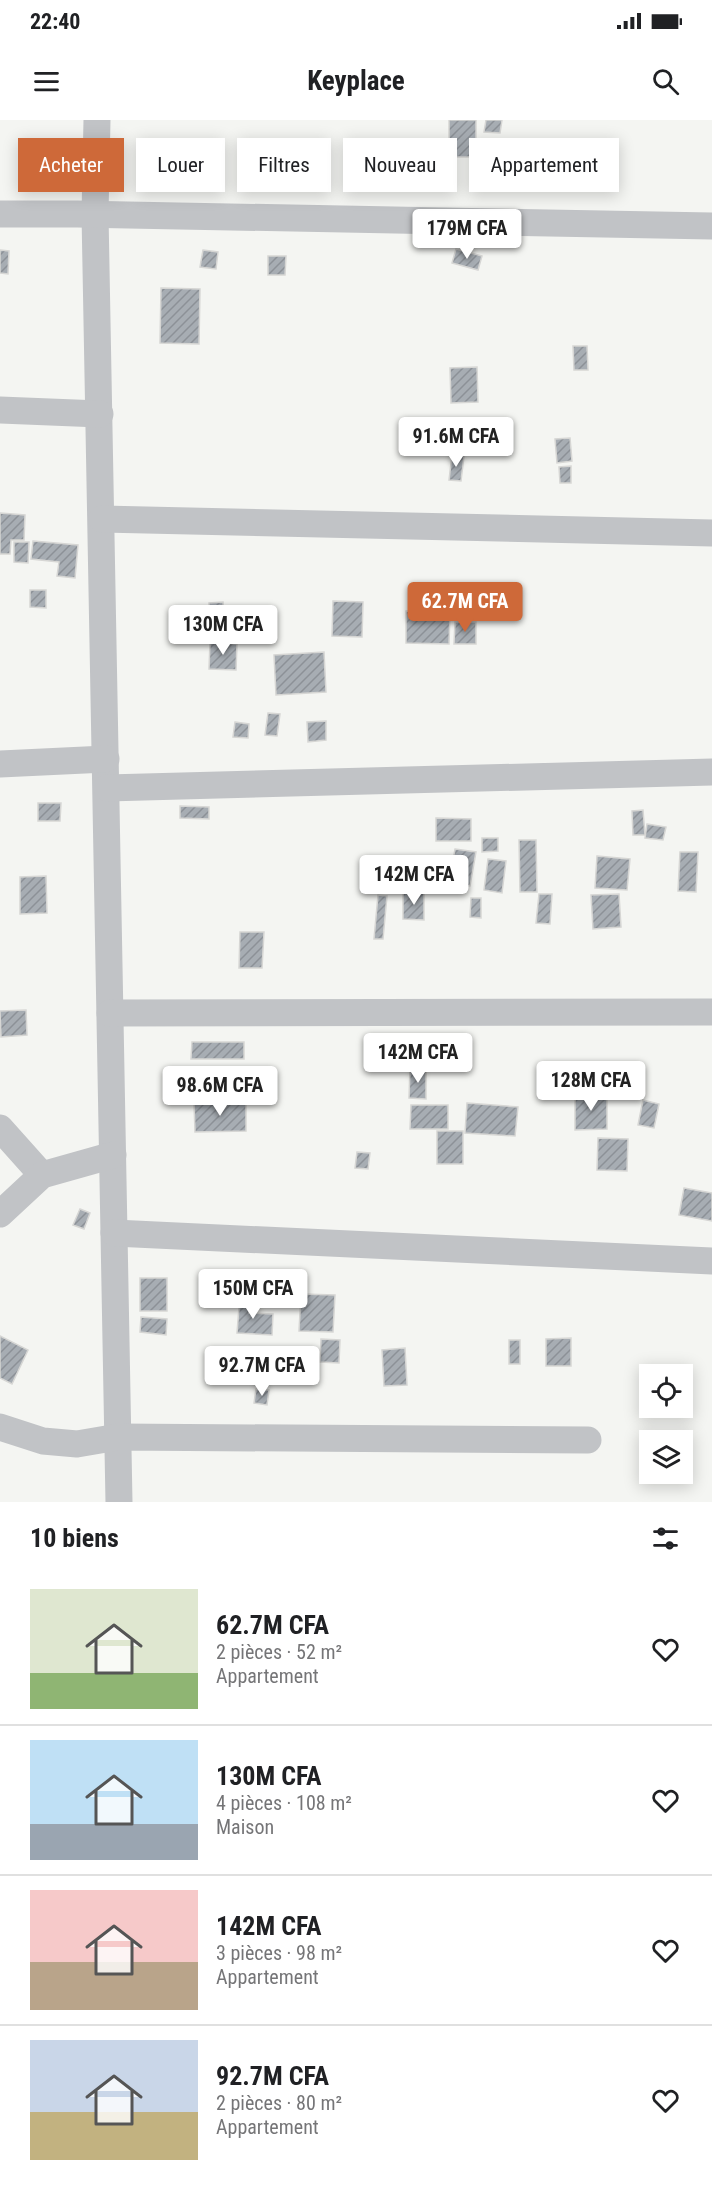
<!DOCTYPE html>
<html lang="fr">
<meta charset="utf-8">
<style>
:root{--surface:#fff;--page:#f2f2f2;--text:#202124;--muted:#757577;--line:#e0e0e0;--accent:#ce6939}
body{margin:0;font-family:"Roboto Condensed",sans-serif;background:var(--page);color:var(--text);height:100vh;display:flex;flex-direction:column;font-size:22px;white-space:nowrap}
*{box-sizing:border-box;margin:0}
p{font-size:20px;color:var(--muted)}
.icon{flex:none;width:33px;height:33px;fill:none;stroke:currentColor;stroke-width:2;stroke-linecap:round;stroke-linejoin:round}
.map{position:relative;height:1382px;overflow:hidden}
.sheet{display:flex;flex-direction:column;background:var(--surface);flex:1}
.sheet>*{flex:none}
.banner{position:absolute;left:18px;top:18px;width:676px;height:54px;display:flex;gap:12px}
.tools{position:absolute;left:639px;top:1244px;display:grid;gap:12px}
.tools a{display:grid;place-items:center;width:54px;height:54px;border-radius:0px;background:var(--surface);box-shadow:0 3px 15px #0003;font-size:30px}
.price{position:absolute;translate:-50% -51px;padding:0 14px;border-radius:6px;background:#fff;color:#222;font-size:20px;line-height:39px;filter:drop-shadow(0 2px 3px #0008)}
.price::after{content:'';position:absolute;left:50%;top:36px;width:18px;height:14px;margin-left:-9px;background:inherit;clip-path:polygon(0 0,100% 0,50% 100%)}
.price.current{background:var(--accent);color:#fff}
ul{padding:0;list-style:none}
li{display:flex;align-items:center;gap:18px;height:150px;padding:0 30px}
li+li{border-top:2px solid var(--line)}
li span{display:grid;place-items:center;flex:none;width:168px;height:120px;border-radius:0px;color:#555}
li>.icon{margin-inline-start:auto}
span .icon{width:72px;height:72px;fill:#fffc;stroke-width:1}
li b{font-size:26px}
h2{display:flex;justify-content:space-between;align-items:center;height:72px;padding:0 30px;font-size:26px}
.pill{padding:0 21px;border-radius:0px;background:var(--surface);box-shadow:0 3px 15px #0003;font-size:21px;line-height:54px}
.pill.current{background:var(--accent);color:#fff}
.status{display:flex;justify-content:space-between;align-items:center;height:42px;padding:0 30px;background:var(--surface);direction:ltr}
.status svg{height:16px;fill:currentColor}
header{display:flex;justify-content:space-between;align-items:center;height:78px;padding:0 30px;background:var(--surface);font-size:27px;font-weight:700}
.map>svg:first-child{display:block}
.building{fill:url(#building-hatch);stroke:#d6d6d4;stroke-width:1.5}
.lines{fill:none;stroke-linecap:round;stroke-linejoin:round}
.street{stroke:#c1c3c6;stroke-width:27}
</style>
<div class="status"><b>22:40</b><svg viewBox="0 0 49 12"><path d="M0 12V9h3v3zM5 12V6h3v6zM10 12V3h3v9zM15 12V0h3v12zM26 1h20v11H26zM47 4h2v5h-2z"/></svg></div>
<header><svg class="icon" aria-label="menu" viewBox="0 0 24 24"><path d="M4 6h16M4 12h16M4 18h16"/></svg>Keyplace<svg class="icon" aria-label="search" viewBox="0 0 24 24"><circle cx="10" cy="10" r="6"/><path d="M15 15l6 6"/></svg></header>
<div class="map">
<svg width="712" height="1382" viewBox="0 0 712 1382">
<defs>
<pattern id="building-hatch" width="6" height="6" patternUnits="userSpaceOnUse" patternTransform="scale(1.5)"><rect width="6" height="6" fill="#a7adb3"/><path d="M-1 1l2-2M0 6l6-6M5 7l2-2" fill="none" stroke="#8c9197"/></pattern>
</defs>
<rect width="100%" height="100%" fill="#f4f5f2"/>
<g class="building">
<rect x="449" y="0" width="27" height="37"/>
<path d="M 486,0 L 502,0 L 500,13 L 484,12 Z"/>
<path d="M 456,129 L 482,136 L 478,150 L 452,143 Z"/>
<path d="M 0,130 L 9,131 L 8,154 L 0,153 Z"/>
<path d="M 203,130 L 218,132 L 216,149 L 200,147 Z"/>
<path d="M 268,136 L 286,136 L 285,155 L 268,155 Z"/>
<path d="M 161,168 L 200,169 L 199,224 L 160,223 Z"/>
<path d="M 573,226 L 587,226 L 588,250 L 574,250 Z"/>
<path d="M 477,247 L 478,282 L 451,283 L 450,248 Z"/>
<path d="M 570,318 L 572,341 L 557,343 L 555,319 Z"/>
<path d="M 452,335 L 464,336 L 461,361 L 449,360 Z"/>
<path d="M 571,346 L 571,363 L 560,363 L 559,347 Z"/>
<path d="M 0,393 L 25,395 L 24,420 L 11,420 L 10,434 L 0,434 Z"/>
<path d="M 33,421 L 78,425 L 75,458 L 57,456 L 59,442 L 31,439 Z"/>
<path d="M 14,422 L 29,422 L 28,443 L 14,442 Z"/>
<path d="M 30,470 L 46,470 L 46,488 L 30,487 Z"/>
<path d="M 333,481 L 363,482 L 362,517 L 332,516 Z"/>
<path d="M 223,482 L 225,515 L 210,516 L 209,483 Z"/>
<path d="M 200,490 L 201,519 L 172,521 L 170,491 Z"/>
<path d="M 406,491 L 450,492 L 449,524 L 406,523 Z"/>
<path d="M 455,502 L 476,502 L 476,524 L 454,524 Z"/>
<path d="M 210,522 L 237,524 L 236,550 L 209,549 Z"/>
<path d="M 324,532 L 326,572 L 276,575 L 274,535 Z"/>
<path d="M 268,593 L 280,594 L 277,616 L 265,615 Z"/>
<path d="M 326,601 L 326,620 L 308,622 L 307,602 Z"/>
<path d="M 235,602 L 249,604 L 248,618 L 233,617 Z"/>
<path d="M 38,683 L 61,683 L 60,701 L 38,701 Z"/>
<path d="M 180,686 L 209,687 L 209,699 L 180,698 Z"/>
<path d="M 643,690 L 645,715 L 633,715 L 632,691 Z"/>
<path d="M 436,698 L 471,699 L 471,721 L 436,721 Z"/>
<path d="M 647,704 L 666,707 L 663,720 L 645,718 Z"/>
<path d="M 482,718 L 498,718 L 498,731 L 482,732 Z"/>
<path d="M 519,720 L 536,720 L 537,772 L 520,772 Z"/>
<path d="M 455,729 L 476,732 L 470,766 L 449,763 Z"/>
<path d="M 680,732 L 698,732 L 696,772 L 678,771 Z"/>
<path d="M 597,736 L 630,739 L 627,770 L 595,768 Z"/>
<path d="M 488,739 L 506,741 L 502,773 L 484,770 Z"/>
<path d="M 46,756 L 47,793 L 20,794 L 20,757 Z"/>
<path d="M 403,772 L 424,772 L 424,800 L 403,799 Z"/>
<path d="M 539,774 L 552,774 L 550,804 L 536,803 Z"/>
<path d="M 619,774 L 621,807 L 593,809 L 591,775 Z"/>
<path d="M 378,775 L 387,776 L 383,819 L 374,819 Z"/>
<path d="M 471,778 L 481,778 L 481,798 L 470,797 Z"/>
<path d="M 240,812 L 264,812 L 262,848 L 239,848 Z"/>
<path d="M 26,890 L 27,915 L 1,917 L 0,891 Z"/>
<path d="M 192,922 L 244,922 L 244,939 L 191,939 Z"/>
<path d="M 423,924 L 450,926 L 448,950 L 421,947 Z"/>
<path d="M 410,948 L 426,949 L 426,979 L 409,978 Z"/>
<path d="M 575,974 L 607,974 L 607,1009 L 575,1010 Z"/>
<path d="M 643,980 L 659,984 L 654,1008 L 638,1005 Z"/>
<path d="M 246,981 L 246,1011 L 195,1012 L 194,983 Z"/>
<path d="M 467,983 L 518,987 L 515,1016 L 465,1013 Z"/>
<path d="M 411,985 L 448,985 L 448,1009 L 410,1009 Z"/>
<rect x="437" y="1011" width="26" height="33"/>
<path d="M 598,1018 L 628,1019 L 627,1051 L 597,1050 Z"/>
<path d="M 357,1032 L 370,1033 L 368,1049 L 355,1048 Z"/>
<path d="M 684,1068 L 712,1073 L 712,1101 L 679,1095 Z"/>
<path d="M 80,1089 L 90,1093 L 84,1109 L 73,1105 Z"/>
<rect x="140" y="1158" width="27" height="33"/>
<path d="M 240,1174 L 250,1175 L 249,1193 L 273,1194 L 272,1215 L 237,1213 Z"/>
<path d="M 301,1174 L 335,1175 L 333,1212 L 299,1211 Z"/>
<path d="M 141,1197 L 167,1199 L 166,1215 L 140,1212 Z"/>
<path d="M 0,1216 L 28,1230 L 12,1264 L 0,1258 Z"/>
<path d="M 571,1218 L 571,1246 L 546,1246 L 546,1219 Z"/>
<path d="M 321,1219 L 340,1220 L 339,1243 L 320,1242 Z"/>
<rect x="509" y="1220" width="11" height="24"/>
<path d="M 405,1228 L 407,1265 L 384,1266 L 382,1230 Z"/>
<path d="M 256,1269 L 269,1270 L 267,1285 L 254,1283 Z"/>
</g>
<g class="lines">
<g class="street">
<path d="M 97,0 L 95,94 L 119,1382"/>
<path d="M 0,94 L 77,94 L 712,106"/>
<path d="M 0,290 L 100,294"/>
<path d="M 102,399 L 712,413"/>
<path d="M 0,644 L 106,639"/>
<path d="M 107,668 L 712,652"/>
<path d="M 110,893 L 712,892"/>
<path d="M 0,1008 L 42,1055"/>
<path d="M 0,1094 L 42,1055 L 113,1035"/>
<path d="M 114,1113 L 712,1141"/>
<path d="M 0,1307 L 43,1321 L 77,1324 L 118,1317 L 588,1320"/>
</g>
</g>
</svg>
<div class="tools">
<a><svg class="icon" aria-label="locate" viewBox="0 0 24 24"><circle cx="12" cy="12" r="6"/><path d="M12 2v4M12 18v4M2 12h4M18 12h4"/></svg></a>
<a><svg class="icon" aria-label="layers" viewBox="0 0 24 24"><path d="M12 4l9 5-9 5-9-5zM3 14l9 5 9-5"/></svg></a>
</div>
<b class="price" style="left:467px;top:140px">179M CFA</b>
<b class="price" style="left:456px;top:348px">91.6M CFA</b>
<b class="price current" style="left:465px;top:513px">62.7M CFA</b>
<b class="price" style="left:223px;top:536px">130M CFA</b>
<b class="price" style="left:414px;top:786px">142M CFA</b>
<b class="price" style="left:418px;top:964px">142M CFA</b>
<b class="price" style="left:591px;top:992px">128M CFA</b>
<b class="price" style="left:220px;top:997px">98.6M CFA</b>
<b class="price" style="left:253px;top:1200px">150M CFA</b>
<b class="price" style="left:262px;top:1277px">92.7M CFA</b>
<div class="banner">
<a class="pill current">Acheter</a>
<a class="pill">Louer</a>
<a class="pill">Filtres</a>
<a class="pill">Nouveau</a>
<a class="pill">Appartement</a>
</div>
</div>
<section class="sheet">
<h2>10 biens<svg class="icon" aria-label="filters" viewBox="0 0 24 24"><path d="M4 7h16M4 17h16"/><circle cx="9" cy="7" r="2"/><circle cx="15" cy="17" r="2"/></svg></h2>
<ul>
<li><span style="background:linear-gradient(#dfe7d0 70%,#8fb573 0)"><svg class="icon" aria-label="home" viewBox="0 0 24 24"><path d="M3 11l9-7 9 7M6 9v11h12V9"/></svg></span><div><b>62.7M CFA</b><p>2 pièces · 52 m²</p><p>Appartement</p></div><svg class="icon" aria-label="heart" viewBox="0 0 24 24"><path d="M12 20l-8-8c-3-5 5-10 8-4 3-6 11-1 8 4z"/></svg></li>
<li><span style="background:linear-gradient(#bfe0f5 70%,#9aa5b1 0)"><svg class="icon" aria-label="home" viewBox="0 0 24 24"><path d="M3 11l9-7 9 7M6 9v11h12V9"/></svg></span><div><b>130M CFA</b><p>4 pièces · 108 m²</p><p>Maison</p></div><svg class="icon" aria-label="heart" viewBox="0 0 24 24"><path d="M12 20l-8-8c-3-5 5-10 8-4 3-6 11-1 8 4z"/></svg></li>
<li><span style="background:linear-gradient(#f6c9c9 60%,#b9a48a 0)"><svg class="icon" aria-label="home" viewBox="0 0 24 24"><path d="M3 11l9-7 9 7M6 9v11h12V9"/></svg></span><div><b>142M CFA</b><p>3 pièces · 98 m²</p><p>Appartement</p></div><svg class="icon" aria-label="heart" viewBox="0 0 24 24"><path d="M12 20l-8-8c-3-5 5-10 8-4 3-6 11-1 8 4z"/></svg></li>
<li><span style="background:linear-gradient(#c9d6e8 60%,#c2b280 0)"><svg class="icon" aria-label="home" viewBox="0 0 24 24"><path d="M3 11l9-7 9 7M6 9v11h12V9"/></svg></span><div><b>92.7M CFA</b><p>2 pièces · 80 m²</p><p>Appartement</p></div><svg class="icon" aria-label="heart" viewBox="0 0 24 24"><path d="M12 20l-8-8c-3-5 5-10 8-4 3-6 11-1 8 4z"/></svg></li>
</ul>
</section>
